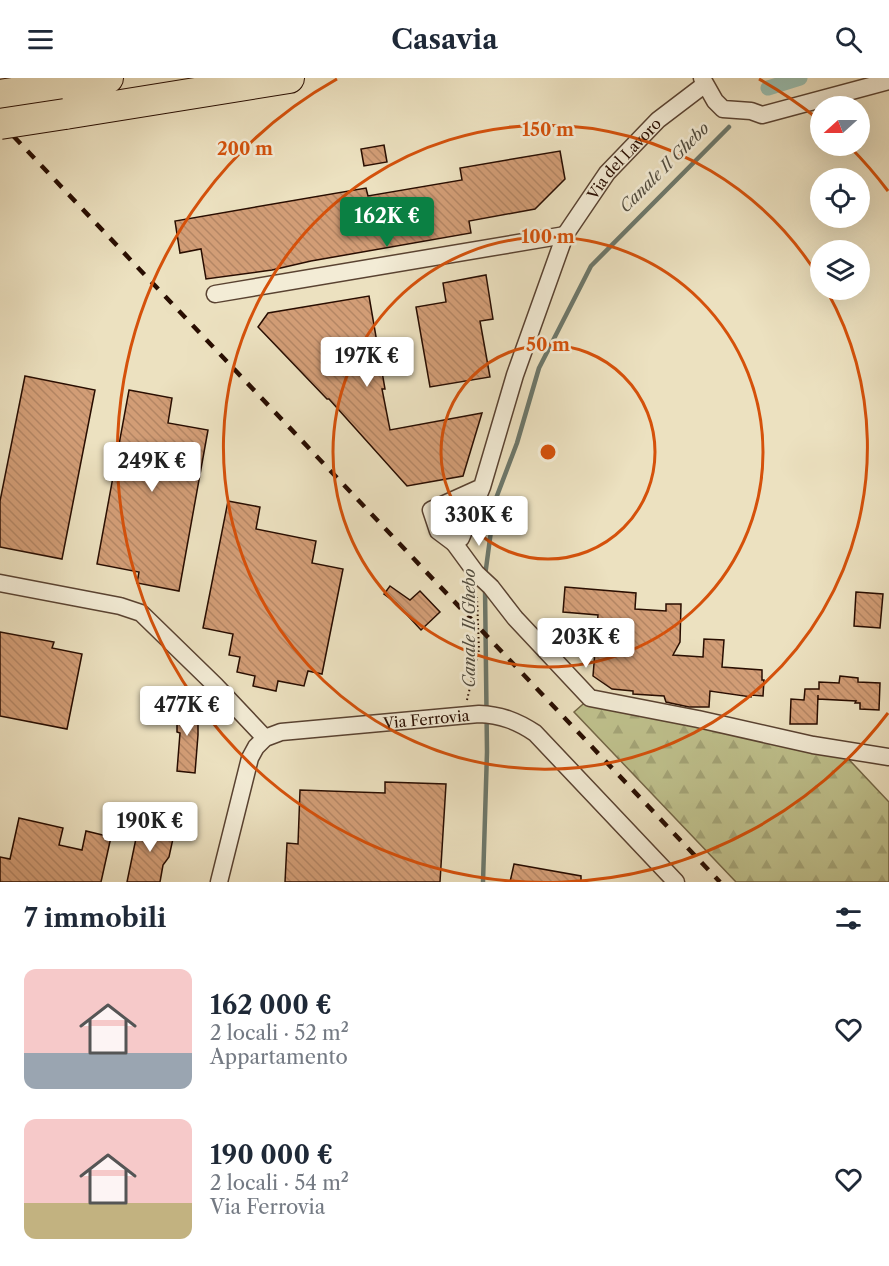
<!DOCTYPE html>
<html lang="it">
<meta charset="utf-8">
<style>
:root{--surface:#fff;--page:#f2f2f3;--text:#1f2937;--muted:#747a83;--accent:#0b8043}
body{margin:0;font-family:"Libre Caslon Text",serif;background:var(--page);color:var(--text);height:100vh;display:flex;flex-direction:column;font-size:22px;white-space:nowrap}
*{box-sizing:border-box;margin:0}
p{font-size:20px;color:var(--muted)}
.icon{flex:none;width:33px;height:33px;fill:none;stroke:currentColor;stroke-width:2;stroke-linecap:round;stroke-linejoin:round}
.map{position:relative;height:804px;overflow:hidden}
.panel{display:flex;flex-direction:column;background:var(--surface);flex:1}
.panel>*{flex:none}
.needle{width:39px;rotate:249deg}
.fabs{position:absolute;left:810px;top:18px;display:grid;gap:12px}
.fabs a{display:grid;place-items:center;width:60px;height:60px;border-radius:50%;background:var(--surface);box-shadow:0 6px 24px #0002;font-size:30px}
.price{position:absolute;translate:-50% -51px;padding:0 14px;border-radius:6px;background:#fff;color:#222;font-size:20px;line-height:39px;filter:drop-shadow(0 2px 3px #0008)}
.price::after{content:'';position:absolute;left:50%;top:36px;width:18px;height:14px;margin-left:-9px;background:inherit;clip-path:polygon(0 0,100% 0,50% 100%)}
.price.selected{background:var(--accent);color:#fff}
ul{padding:0;list-style:none}
li{display:flex;align-items:center;gap:18px;height:150px;padding:0 24px}
li span{display:grid;place-items:center;flex:none;width:168px;height:120px;border-radius:12px;color:#555}
li>.icon{margin-inline-start:auto}
span .icon{width:72px;height:72px;fill:#fffc;stroke-width:1}
li b{font-size:26px}
h2{display:flex;justify-content:space-between;align-items:center;height:72px;padding:0 24px;font-size:26px}
header{display:flex;justify-content:space-between;align-items:center;height:78px;padding:0 24px;background:var(--surface);font-size:27px;font-weight:700}
.map>svg:first-child{display:block}
.forest{fill:url(#forest-firs);stroke:#746747;stroke-width:1.5}
.lines{fill:none;stroke-linecap:round;stroke-linejoin:round}
.stream{stroke:#6c776a;stroke-width:4.5}
.canal{stroke:#99beb0;stroke-width:15}
.building{fill:url(#building-back-hatch);stroke:#280d01;stroke-width:1.5}
.street-casing{stroke:#594231;stroke-width:19}
.highway-casing{stroke:#280d01;stroke-width:32}
.path{stroke:#280d01;stroke-width:2;stroke-dasharray:1.5 3;stroke-linecap:butt}
.street{stroke:#f3ecd6;stroke-width:16}
.highway{stroke:#ece1c0;stroke-width:30}
.rail{stroke:#280d01;stroke-width:4.5;stroke-dasharray:10 10;stroke-linecap:butt}
.highway-bridge-casing{stroke:#280d01;stroke-width:32;stroke-linecap:butt}
.highway-bridge{stroke:#ece1c0;stroke-width:30}
.ring{fill:none;stroke:#d5510b;stroke-width:3}
.labels{text-anchor:middle;dominant-baseline:central;stroke-width:5;stroke-linejoin:round;paint-order:stroke}
.street-label{font-size:15px;fill:#280d01;stroke:#f3ecd6}
.water-label{font-size:16px;font-style:italic;fill:#504b3e;stroke:#f3ecd6}
.centre{fill:#d5510b;stroke:#f3ecd6;stroke-width:3}
.ring-label{font-size:18px;text-anchor:middle;font-weight:bold;fill:#d5510b;stroke:#f3ecd6;stroke-width:5;stroke-linejoin:round;paint-order:stroke}
</style>
<header><svg class="icon" aria-label="menu" viewBox="0 0 24 24"><path d="M4 6h16M4 12h16M4 18h16"/></svg>Casavia<svg class="icon" aria-label="search" viewBox="0 0 24 24"><circle cx="10" cy="10" r="6"/><path d="M15 15l6 6"/></svg></header>
<div class="map">
<svg width="889" height="804" viewBox="0 0 889 804">
<defs>
<pattern id="forest-firs" width="22" height="20" patternUnits="userSpaceOnUse" patternTransform="scale(1.5)"><rect width="22" height="20" fill="#bfc18d"/><path d="M5 1l3.5 6h-7zM16 11l3.5 6h-7z" fill="#a4a578"/></pattern>
<pattern id="building-back-hatch" width="6" height="6" patternUnits="userSpaceOnUse" patternTransform="scale(1.5)"><rect width="6" height="6" fill="#d29d76"/><path d="M-1 5l2 2M0 0l6 6M5-1l2 2" fill="none" stroke="#b48664"/></pattern>
</defs>
<rect width="100%" height="100%" fill="#ece1c0"/>
<filter id="stains"><feTurbulence type="fractalNoise" baseFrequency=".00333" numOctaves="4"/><feColorMatrix values="0 0 0 0 .2 0 0 0 0 .09 0 0 0 0 .02 0 0 0 .5 -.17"/></filter>
<radialGradient id="worn" r=".72"><stop offset=".6" stop-color="#630" stop-opacity="0"/><stop offset="1" stop-color="#630" stop-opacity=".3"/></radialGradient>
<path class="forest" d="M 590,620 L 839,671 L 889,724 L 889,804 L 736,804 L 574,634 Z"/>
<g class="lines">
<g class="stream">
<path d="M 485,498 L 495,423 L 517,365 L 539,290 L 591,188 L 729,49"/>
<path d="M 483,804 L 487,674 L 485,510"/>
</g>
<path class="canal" d="M 768,10 L 800,0"/>
</g>
<g class="building">
<path d="M 384,67 L 387,84 L 364,88 L 361,71 Z"/>
<path d="M 560,73 L 565,101 L 535,131 L 469,143 L 471,155 L 311,183 L 272,192 L 206,201 L 201,171 L 180,175 L 175,143 L 366,110 L 368,118 L 462,102 L 460,90 Z"/>
<path d="M 486,197 L 493,241 L 480,243 L 490,299 L 430,309 L 416,229 L 446,224 L 443,205 Z"/>
<path d="M 369,218 L 385,311 L 382,311 L 390,352 L 482,335 L 463,398 L 407,408 L 329,321 L 327,321 L 258,249 L 268,235 Z"/>
<path d="M 25,298 L 95,312 L 62,481 L 0,469 L 0,423 Z"/>
<path d="M 129,312 L 172,320 L 168,345 L 208,352 L 179,513 L 137,505 L 139,494 L 97,486 Z"/>
<path d="M 228,423 L 260,429 L 256,451 L 316,463 L 312,485 L 343,491 L 322,596 L 308,593 L 304,608 L 278,603 L 276,613 L 253,608 L 255,598 L 237,594 L 240,579 L 229,577 L 233,556 L 203,550 Z"/>
<path d="M 390,508 L 410,522 L 420,513 L 440,534 L 421,552 L 396,525 L 384,516 Z"/>
<path d="M 565,509 L 636,515 L 635,531 L 666,533 L 666,526 L 681,526 L 680,564 L 673,577 L 703,579 L 704,561 L 724,562 L 722,589 L 762,592 L 762,602 L 764,602 L 763,618 L 751,617 L 751,619 L 710,613 L 709,629 L 689,629 L 666,624 L 664,618 L 633,616 L 633,613 L 612,611 L 593,598 L 598,537 L 563,534 Z"/>
<path d="M 856,514 L 883,516 L 880,550 L 854,548 Z"/>
<path d="M 0,554 L 54,564 L 52,570 L 82,576 L 67,651 L 0,638 Z"/>
<path d="M 840,598 L 858,600 L 858,604 L 880,605 L 879,632 L 860,631 L 860,625 L 855,625 L 856,623 L 818,621 L 818,617 L 817,646 L 790,646 L 791,621 L 804,622 L 805,611 L 819,611 L 819,604 L 839,605 Z"/>
<path d="M 174,624 L 191,632 L 198,632 L 198,657 L 195,695 L 177,693 L 180,655 L 177,654 L 177,642 L 172,641 Z"/>
<path d="M 385,704 L 446,706 L 440,804 L 285,804 L 287,765 L 298,766 L 300,712 L 385,715 Z"/>
<path d="M 19,740 L 63,750 L 59,767 L 82,772 L 86,753 L 111,759 L 101,804 L 0,804 L 0,779 L 10,781 Z"/>
<path d="M 140,741 L 159,746 L 157,752 L 174,756 L 169,779 L 163,787 L 160,804 L 127,804 Z"/>
<path d="M 514,786 L 581,798 L 581,804 L 510,804 Z"/>
</g>
<g class="lines">
<g class="street-casing">
<g id="street">
<path d="M 702,0 L 715,23 L 723,31 L 751,33 L 762,37 L 889,3"/>
<path d="M 215,216 L 565,157"/>
<path id="s1" d="M 482,409 L 431,432 L 438,453 L 454,465 L 461,460 L 482,409 L 515,297 L 565,157 L 607,95 L 658,42 L 704,7"/>
<path d="M 454,465 L 476,495 L 491,509 L 515,540 L 590,620 L 698,641 L 813,667 L 889,679"/>
<path d="M 0,505 L 120,528 L 141,535 L 215,607 L 265,660"/>
<path id="s2" d="M 219,804 L 250,680 L 256,669 L 265,660 L 281,654 L 479,636 C 501,637 517,643 535,655 L 676,804"/>
</g>
</g>
<g class="highway-casing">
<g id="highway">
<path d="M 0,17 L 108,0"/>
<path d="M 65,36 L 289,0"/>
</g>
</g>
<path class="path" d="M 467,622 L 479,572 L 477,519"/>
<use href="#street" class="street"/>
<use href="#highway" class="highway"/>
<path class="rail" d="M 0,44 L 720,804"/>
<g class="highway-bridge-casing">
<path id="highway-bridge" d="M 0,46 L 65,36"/>
</g>
<use href="#highway-bridge" class="highway-bridge"/>
</g>
<g class="ring">
<circle cx="548" cy="374" r="107"/>
<circle cx="548" cy="374" r="215"/>
<path d="M827 213A322 322 0 1 1 820 201"/>
<path d="M888 635A429 429 0 1 1 337 1M759 1A429 429 0 0 1 818 41M849 68A429 429 0 0 1 888 113"/>
</g>
<g class="labels">
<g class="street-label">
<text stroke="none"><textPath href="#s1" startOffset="524">Via del Lavoro</textPath></text>
<text stroke="none"><textPath href="#s2" startOffset="316">Via Ferrovia</textPath></text>
</g>
<g class="water-label">
<text transform="translate(664 89) rotate(-45)">Canale Il Ghebo</text>
<text transform="translate(469 550) rotate(-90)">Canale Il Ghebo</text>
</g>
</g>
<circle cx="548" cy="374" r="9" class="centre"/>
<g class="ring-label">
<text x="548" y="58">150 m</text>
<text x="245" y="77">200 m</text>
<text x="548" y="165">100 m</text>
<text x="548" y="273">50 m</text>
</g>
<rect width="100%" height="100%" filter="url(#stains)"/>
<rect width="100%" height="100%" fill="url(#worn)"/>
</svg>
<div class="fabs">
<a><svg class="needle" viewBox="-14 -14 28 28"><path d="M0-13l5 13h-10z" fill="#e53935"/><path d="M0 13l5-13h-10z" fill="#747a83"/></svg></a>
<a><svg class="icon" aria-label="locate" viewBox="0 0 24 24"><circle cx="12" cy="12" r="6"/><path d="M12 2v4M12 18v4M2 12h4M18 12h4"/></svg></a>
<a><svg class="icon" aria-label="layers" viewBox="0 0 24 24"><path d="M12 4l9 5-9 5-9-5zM3 14l9 5 9-5"/></svg></a>
</div>
<b class="price selected" style="left:387px;top:170px">162K €</b>
<b class="price" style="left:367px;top:310px">197K €</b>
<b class="price" style="left:152px;top:415px">249K €</b>
<b class="price" style="left:479px;top:469px">330K €</b>
<b class="price" style="left:586px;top:591px">203K €</b>
<b class="price" style="left:187px;top:659px">477K €</b>
<b class="price" style="left:150px;top:775px">190K €</b>
</div>
<section class="panel">
<h2>7 immobili<svg class="icon" aria-label="filters" viewBox="0 0 24 24"><path d="M4 7h16M4 17h16"/><circle cx="9" cy="7" r="2"/><circle cx="15" cy="17" r="2"/></svg></h2>
<ul>
<li><span style="background:linear-gradient(#f6c9c9 70%,#9aa5b1 0)"><svg class="icon" aria-label="home" viewBox="0 0 24 24"><path d="M3 11l9-7 9 7M6 9v11h12V9"/></svg></span><div><b>162 000 €</b><p>2 locali · 52 m²</p><p>Appartamento</p></div><svg class="icon" aria-label="heart" viewBox="0 0 24 24"><path d="M12 20l-8-8c-3-5 5-10 8-4 3-6 11-1 8 4z"/></svg></li>
<li><span style="background:linear-gradient(#f6c9c9 70%,#c2b280 0)"><svg class="icon" aria-label="home" viewBox="0 0 24 24"><path d="M3 11l9-7 9 7M6 9v11h12V9"/></svg></span><div><b>190 000 €</b><p>2 locali · 54 m²</p><p>Via Ferrovia</p></div><svg class="icon" aria-label="heart" viewBox="0 0 24 24"><path d="M12 20l-8-8c-3-5 5-10 8-4 3-6 11-1 8 4z"/></svg></li>
</ul>
</section>
